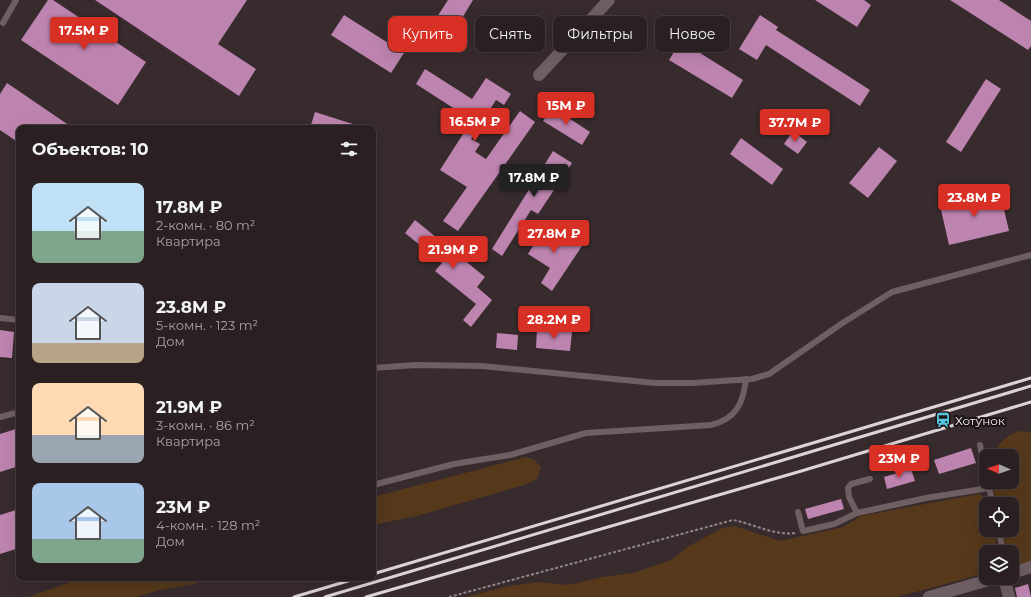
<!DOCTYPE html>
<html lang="ru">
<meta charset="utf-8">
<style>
:root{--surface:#2a2022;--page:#362d2f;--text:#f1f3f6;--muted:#a5a3a5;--line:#463e40;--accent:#d93025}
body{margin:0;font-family:Montserrat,sans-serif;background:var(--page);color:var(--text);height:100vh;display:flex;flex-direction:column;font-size:15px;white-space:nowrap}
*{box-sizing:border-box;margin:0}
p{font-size:13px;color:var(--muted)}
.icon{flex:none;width:22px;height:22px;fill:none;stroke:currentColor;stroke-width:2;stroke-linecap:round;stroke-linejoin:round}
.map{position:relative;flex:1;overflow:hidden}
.sheet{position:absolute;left:16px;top:125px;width:360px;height:456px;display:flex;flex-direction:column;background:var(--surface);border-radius:8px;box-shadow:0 4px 16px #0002,0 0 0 1px var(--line)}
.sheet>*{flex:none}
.guide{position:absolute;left:388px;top:16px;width:380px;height:36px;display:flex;gap:8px}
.needle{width:26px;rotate:272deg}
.buttons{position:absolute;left:979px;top:449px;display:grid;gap:8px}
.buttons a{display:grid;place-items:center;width:40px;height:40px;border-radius:8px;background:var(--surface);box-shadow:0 4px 16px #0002,0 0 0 1px var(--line);font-size:20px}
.price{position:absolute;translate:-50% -34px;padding:0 9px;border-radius:4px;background:var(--accent);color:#fff;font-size:13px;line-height:26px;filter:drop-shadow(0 1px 2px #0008)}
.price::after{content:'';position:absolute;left:50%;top:24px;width:12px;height:9px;margin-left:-6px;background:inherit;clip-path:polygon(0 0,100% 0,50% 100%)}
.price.active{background:#222;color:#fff}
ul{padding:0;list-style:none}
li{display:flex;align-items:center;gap:12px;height:100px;padding:0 16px}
li span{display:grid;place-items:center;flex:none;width:112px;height:80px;border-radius:8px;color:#555}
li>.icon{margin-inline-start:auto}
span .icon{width:48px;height:48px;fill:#fffc;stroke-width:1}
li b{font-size:17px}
h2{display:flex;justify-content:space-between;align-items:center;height:48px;padding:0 16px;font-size:17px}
.pill{padding:0 14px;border-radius:8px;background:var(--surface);box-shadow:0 4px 16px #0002,0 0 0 1px var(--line);font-size:14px;line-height:36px}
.pill.active{background:var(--accent);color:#fff}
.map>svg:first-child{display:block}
.green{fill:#55391a}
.building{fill:#bd84af}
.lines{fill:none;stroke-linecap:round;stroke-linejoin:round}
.path{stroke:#918688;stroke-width:2;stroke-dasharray:3 2;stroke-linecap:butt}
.service{stroke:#6f5f62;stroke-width:6}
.minor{stroke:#6f5f62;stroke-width:12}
.rail{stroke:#ded4d6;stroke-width:3}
.labels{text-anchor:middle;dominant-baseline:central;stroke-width:4;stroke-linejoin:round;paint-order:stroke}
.poi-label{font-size:12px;fill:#f7eef0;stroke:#1b1516;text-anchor:start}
</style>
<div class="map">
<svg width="1031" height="597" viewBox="0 0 1031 597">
<rect width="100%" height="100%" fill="#382b2d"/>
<g class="green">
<path d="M 1019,431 L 1031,432 L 1031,562 L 1019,564 L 1012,562 L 1012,552 L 1007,552 L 1002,530 L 1012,530 L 1012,504 L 997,504 L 991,482 L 1012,482 L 1012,456 L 993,456 C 999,442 1005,437 1019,431 Z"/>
<path d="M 526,457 L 535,460 L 541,468 L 537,479 L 524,485 L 417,516 L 373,525 L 373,497 Z"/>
<path d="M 979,494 L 985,497 L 988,504 L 986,504 L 986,530 L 994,530 L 998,552 L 986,552 L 986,573 L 897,597 L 465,597 L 509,586 L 539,582 L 568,585 L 603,577 L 633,573 L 671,560 L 689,546 L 722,528 L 735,526 L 780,541 L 843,527 L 861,516 Z"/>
<path d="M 83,578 L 210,578 L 194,584 L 160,590 L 136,597 L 28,597 Z"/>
</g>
<g class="building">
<path d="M 48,0 L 53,0 L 146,62 L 118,105 L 21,40 Z"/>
<path d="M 95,0 L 247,0 L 218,44 L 256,69 L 239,96 Z"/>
<path d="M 448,0 L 473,0 L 456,28 L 437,17 Z"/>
<path d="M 815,0 L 864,0 L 871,5 L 857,27 Z"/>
<path d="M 950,0 L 999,0 L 1031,21 L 1031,46 L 1028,50 Z"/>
<path d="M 344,15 L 404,53 L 391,73 L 331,35 Z"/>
<path d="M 760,15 L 778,27 L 776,30 L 870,90 L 860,106 L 766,45 L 757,60 L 739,49 Z"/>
<path d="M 618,16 L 643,31 L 636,43 L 611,27 Z"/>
<path d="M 681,41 L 743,80 L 732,98 L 669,60 Z"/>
<path d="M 425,69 L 472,99 L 486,78 L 511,94 L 504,105 L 496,100 L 471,139 L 480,144 L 475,152 L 486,159 L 520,111 L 535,122 L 458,231 L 443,221 L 467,187 L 440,170 L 472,120 L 416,84 Z"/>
<path d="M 986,79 L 1001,89 L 961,152 L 946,142 Z"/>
<path d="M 7,83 L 73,128 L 19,128 L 19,143 L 0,130 L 0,94 Z"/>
<path d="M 552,107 L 590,132 L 582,145 L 543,121 Z"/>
<path d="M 315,112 L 359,126 L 358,128 L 310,128 Z"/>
<path d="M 793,131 L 807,142 L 798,154 L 784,144 Z"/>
<path d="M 741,138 L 783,169 L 772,185 L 730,154 Z"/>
<path d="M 879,147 L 897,161 L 868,198 L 849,183 Z"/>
<path d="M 553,151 L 572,163 L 538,214 L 531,210 L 502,256 L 492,249 Z"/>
<path d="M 1000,192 L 1009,231 L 949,245 L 940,205 Z"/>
<path d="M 415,220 L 485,277 L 477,287 L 492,300 L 471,327 L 463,320 L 476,304 L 435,271 L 442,263 L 405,233 Z"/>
<path d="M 547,223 L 582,246 L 552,291 L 541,283 L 550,268 L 528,254 Z"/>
<path d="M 537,329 L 572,332 L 570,351 L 536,348 Z"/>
<path d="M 0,330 L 14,332 L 12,358 L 0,357 Z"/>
<path d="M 497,333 L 518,335 L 517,350 L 496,348 Z"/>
<path d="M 19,428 L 19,466 L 0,472 L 0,434 Z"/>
<path d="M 971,448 L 976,463 L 939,474 L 934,460 Z"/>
<path d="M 911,469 L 915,481 L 887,489 L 884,477 Z"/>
<path d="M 841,499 L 844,509 L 808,519 L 805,509 Z"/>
<path d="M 19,509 L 19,548 L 0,554 L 0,515 Z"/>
<path d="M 1028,584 L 1031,597 L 1017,597 L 1015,588 Z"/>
</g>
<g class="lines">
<path class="path" d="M 449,597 L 733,520 C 754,524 775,536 795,533"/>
<g class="service">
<path d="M 3,23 L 16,0"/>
<path d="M 0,318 L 19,320"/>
<path d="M 373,368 L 416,365 L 482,366 L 655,383 L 692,383 L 752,379 L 769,374 L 841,324 L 892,292 L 1031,255"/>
<path d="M 0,417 L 19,412"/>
<path d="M 980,445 L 986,473"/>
<path d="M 373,485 L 454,464 L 510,455 L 586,433 L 711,425 C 736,419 743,404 746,379"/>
<path d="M 798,512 L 803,531 L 834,524 L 857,513 L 926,498 L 989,488 L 993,504"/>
<path d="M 857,513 L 849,497 L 848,488 L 851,484 L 870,479"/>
<path d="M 999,530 L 1003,552"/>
</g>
<g class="minor">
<path d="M 539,75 L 609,0"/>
<path d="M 1012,573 L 1031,567"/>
<path d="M 1004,578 L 1009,597"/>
<path d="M 929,597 L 996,578"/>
</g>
<g class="rail">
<path d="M 373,574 L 1031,378"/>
<path d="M 294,597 L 358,578"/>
<path d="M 325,597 L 1031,386"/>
<path d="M 366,597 L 798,472 L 1031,402"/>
</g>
</g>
<defs>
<g id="station-bare" transform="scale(1.2)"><path d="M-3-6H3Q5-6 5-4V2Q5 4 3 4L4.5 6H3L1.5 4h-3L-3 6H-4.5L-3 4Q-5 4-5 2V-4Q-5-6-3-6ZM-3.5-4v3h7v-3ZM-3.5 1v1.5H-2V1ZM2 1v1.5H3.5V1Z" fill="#56c9e1" stroke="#1b1516" stroke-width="2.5" paint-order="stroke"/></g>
</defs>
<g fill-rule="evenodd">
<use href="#station-bare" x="943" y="420"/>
</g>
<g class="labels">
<g class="poi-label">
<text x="955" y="420">Хотунок</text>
</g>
</g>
</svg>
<div class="buttons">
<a><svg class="needle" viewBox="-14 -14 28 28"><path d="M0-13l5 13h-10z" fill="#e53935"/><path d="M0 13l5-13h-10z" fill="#a5a3a5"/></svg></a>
<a><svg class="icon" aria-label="locate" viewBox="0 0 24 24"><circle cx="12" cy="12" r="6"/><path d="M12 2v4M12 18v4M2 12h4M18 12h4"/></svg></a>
<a><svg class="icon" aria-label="layers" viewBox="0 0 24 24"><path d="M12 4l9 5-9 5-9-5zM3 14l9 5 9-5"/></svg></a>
</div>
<b class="price" style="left:84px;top:51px">17.5M ₽</b>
<b class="price" style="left:566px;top:126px">15M ₽</b>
<b class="price" style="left:475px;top:142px">16.5M ₽</b>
<b class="price" style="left:795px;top:143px">37.7M ₽</b>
<b class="price active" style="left:534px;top:198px">17.8M ₽</b>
<b class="price" style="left:974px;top:218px">23.8M ₽</b>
<b class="price" style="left:554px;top:254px">27.8M ₽</b>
<b class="price" style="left:453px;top:270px">21.9M ₽</b>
<b class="price" style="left:554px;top:340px">28.2M ₽</b>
<b class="price" style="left:899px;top:479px">23M ₽</b>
<div class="guide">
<a class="pill active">Купить</a>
<a class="pill">Снять</a>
<a class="pill">Фильтры</a>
<a class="pill">Новое</a>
</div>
<section class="sheet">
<h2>Объектов: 10<svg class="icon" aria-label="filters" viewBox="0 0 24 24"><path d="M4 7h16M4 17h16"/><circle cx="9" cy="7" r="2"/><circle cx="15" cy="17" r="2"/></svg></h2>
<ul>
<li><span style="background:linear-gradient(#bfe0f5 60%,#7fa58c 0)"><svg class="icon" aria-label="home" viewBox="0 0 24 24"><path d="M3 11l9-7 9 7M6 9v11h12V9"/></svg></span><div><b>17.8M ₽</b><p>2-комн. · 80 m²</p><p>Квартира</p></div></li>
<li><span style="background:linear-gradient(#c9d6e8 75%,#b9a48a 0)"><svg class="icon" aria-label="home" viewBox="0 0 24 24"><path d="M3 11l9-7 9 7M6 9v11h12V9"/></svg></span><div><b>23.8M ₽</b><p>5-комн. · 123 m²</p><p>Дом</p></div></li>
<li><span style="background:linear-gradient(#ffd9b3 65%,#9aa5b1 0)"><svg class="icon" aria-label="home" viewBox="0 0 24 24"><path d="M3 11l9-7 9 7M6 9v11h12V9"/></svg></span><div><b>21.9M ₽</b><p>3-комн. · 86 m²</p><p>Квартира</p></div></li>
<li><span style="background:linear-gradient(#a9c7e8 70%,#7fa58c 0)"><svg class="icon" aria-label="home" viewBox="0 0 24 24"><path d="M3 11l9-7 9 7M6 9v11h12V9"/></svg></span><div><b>23M ₽</b><p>4-комн. · 128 m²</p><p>Дом</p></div></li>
</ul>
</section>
</div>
